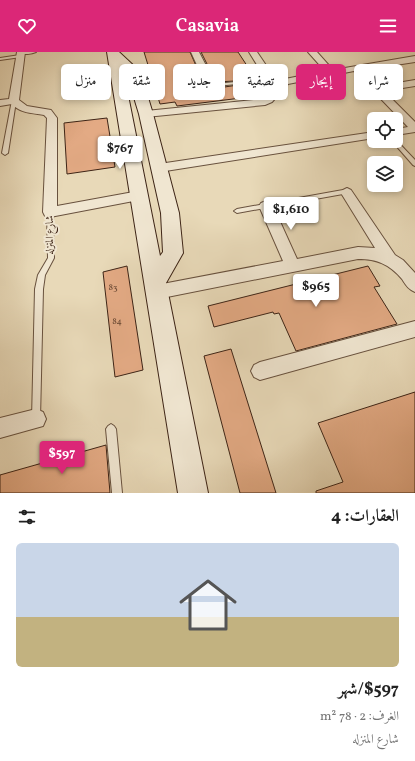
<!DOCTYPE html>
<html lang="ar">
<meta charset="utf-8">
<style>
:root{--surface:#fff;--page:#f6f6f6;--text:#222;--muted:#767676;--line:#e0e0e0;--accent:#db2777}
body{margin:0;font-family:Vollkorn,Amiri,serif;background:var(--page);color:var(--text);direction:rtl;height:100vh;display:flex;flex-direction:column;font-size:15px;white-space:nowrap}
*{box-sizing:border-box;margin:0}
p{font-size:13px;color:var(--muted)}
.icon{flex:none;width:22px;height:22px;fill:none;stroke:currentColor;stroke-width:2;stroke-linecap:round;stroke-linejoin:round}
.map{position:relative;height:441px;overflow:hidden;direction:ltr}
.details{display:flex;flex-direction:column;background:var(--surface);flex:1}
.details>*{flex:none}
.hud{position:absolute;left:12px;top:12px;width:391px;height:36px;direction:rtl;display:flex;gap:8px}
.buttons{position:absolute;left:367px;top:60px;display:grid;gap:8px}
.buttons a{display:grid;place-items:center;width:36px;height:36px;border-radius:6px;background:var(--surface);box-shadow:0 2px 6px #0003;font-size:20px}
.price{position:absolute;translate:-50% -34px;padding:0 9px;border-radius:4px;background:#fff;color:#222;font-size:13px;line-height:26px;filter:drop-shadow(0 1px 2px #0008)}
.price::after{content:'';position:absolute;left:50%;top:24px;width:12px;height:9px;margin-left:-6px;background:inherit;clip-path:polygon(0 0,100% 0,50% 100%)}
.price.active{background:var(--accent);color:#fff}
ul{padding:0;list-style:none}
li{display:grid;align-content:center;gap:8px;height:212px;padding:0 16px}
li+li{border-top:1px solid var(--line)}
li span{display:grid;place-items:center;height:124px;border-radius:6px;color:#555}
li>.icon{margin-inline-start:auto}
span .icon{width:72px;height:72px;fill:#fffc;stroke-width:1}
li b{font-size:17px}
h2{display:flex;justify-content:space-between;align-items:center;height:48px;padding:0 16px;font-size:17px}
.chip{padding:0 14px;border-radius:6px;background:var(--surface);box-shadow:0 2px 6px #0003;font-size:14px;line-height:36px}
.chip.active{background:var(--accent);color:#fff}
header{display:flex;justify-content:space-between;align-items:center;height:52px;padding:0 16px;background:var(--accent);color:#fff;font-size:18px;font-weight:600}
.map>svg:first-child{display:block}
.building{fill:#e3aa84;stroke:#3d2416}
.lines{fill:none;stroke-linecap:round;stroke-linejoin:round}
.lane-casing{stroke:#68513e;stroke-width:2}
.street-casing{stroke:#68513e;stroke-width:2}
.secondary-casing{stroke:#3d2416;stroke-width:2}
.lane{fill:#f0e6d1;fill-rule:evenodd}
.street{fill:#f0e6d1;fill-rule:evenodd}
.secondary{fill:#f0e6d1;fill-rule:evenodd}
.labels{text-anchor:middle;dominant-baseline:central;stroke-width:4;stroke-linejoin:round;paint-order:stroke}
.number-label{font-size:9px;fill:#664632}
.street-label{font-size:11px;fill:#3d2416;stroke:#f0e6d1}
</style>
<header><svg class="icon" aria-label="menu" viewBox="0 0 24 24"><path d="M4 6h16M4 12h16M4 18h16"/></svg>Casavia<svg class="icon" aria-label="heart" viewBox="0 0 24 24"><path d="M12 20l-8-8c-3-5 5-10 8-4 3-6 11-1 8 4z"/></svg></header>
<div class="map">
<svg width="415" height="441" viewBox="0 0 415 441">
<rect width="100%" height="100%" fill="#e8d9b8"/>
<filter id="stains"><feTurbulence type="fractalNoise" baseFrequency=".005" numOctaves="4"/><feColorMatrix values="0 0 0 0 .2 0 0 0 0 .09 0 0 0 0 .02 0 0 0 .5 -.17"/></filter>
<radialGradient id="worn" r=".72"><stop offset=".6" stop-color="#630" stop-opacity="0"/><stop offset="1" stop-color="#630" stop-opacity=".3"/></radialGradient>
<g class="building">
<path d="M 144,0 L 190,0 L 204,32 L 184,34 L 182,35 L 184,38 L 208,36 L 211,37 L 238,33 L 238,30 L 235,29 L 216,30 L 201,0 L 238,0 L 259,32 L 247,41 L 249,45 L 177,54 L 175,50 L 160,52 Z"/>
<path d="M 107,66 L 115,115 L 67,122 L 64,71 Z"/>
<path d="M 127,214 L 143,318 L 115,325 L 103,220 Z"/>
<path d="M 368,214 L 380,234 L 374,235 L 397,272 L 296,299 L 279,261 L 274,262 L 273,260 L 214,275 L 208,254 Z"/>
<path d="M 231,297 L 276,441 L 240,441 L 204,304 Z"/>
<path d="M 415,340 L 415,441 L 316,441 L 316,439 L 343,430 L 318,371 Z"/>
<path d="M 106,393 L 110,441 L 0,441 L 0,423 Z"/>
</g>
<g class="lines">
<g class="lane-casing">
<g id="lane">
<path d="M 20,0 L 36,0 C 32,2 23,3 19,1 Z"/>
<path d="M 20,3 L 21,3 L 21,5 L 0,8 L 0,6 Z"/>
<path d="M 235,30 L 237,31 L 237,32 L 185,37 L 183,36 L 185,35 Z"/>
<path d="M 12,48 L 16,49 L 8,101 L 5,103 L 2,101 Z"/>
<path d="M 396,88 L 415,108 L 415,114 L 413,113 L 392,89 L 396,89 Z"/>
<path d="M 343,138 L 349,139 L 349,143 L 343,142 L 237,161 L 234,159 L 237,157 Z"/>
<path d="M 48,158 L 52,158 L 53,160 L 54,206 L 45,223 L 43,237 L 40,367 L 39,370 L 36,371 L 33,370 L 32,367 L 35,237 L 38,223 L 48,206 L 47,160 Z"/>
<path d="M 111,372 L 114,374 L 116,377 L 122,441 L 112,441 L 106,377 L 108,374 Z"/>
</g>
</g>
<g class="street-casing">
<g id="street">
<path d="M 17,0 L 25,0 L 19,48 L 27,54 L 51,58 L 57,66 L 57,154 L 139,139 L 144,141 L 145,144 L 144,147 L 50,165 L 45,164 L 43,160 L 47,66 L 44,63 C 32,61 20,61 12,52 L 0,54 L 0,48 L 9,47 Z"/>
<path d="M 191,0 L 199,0 L 216,33 L 214,35 L 211,36 L 206,33 Z"/>
<path d="M 249,0 L 257,0 L 278,31 L 285,27 L 325,19 L 308,0 L 317,0 L 333,18 L 415,4 L 415,10 L 363,18 L 379,34 L 415,28 L 415,34 L 384,39 L 415,70 L 415,80 L 396,83 L 396,77 L 408,75 L 354,19 L 288,32 L 272,50 L 265,53 L 146,65 L 141,62 L 146,59 L 263,47 L 272,37 Z"/>
<path d="M 374,80 L 374,86 L 159,120 L 155,119 L 153,116 L 155,113 L 159,112 Z"/>
<path d="M 347,136 L 351,138 L 395,203 L 403,208 L 415,221 L 415,240 C 408,237 406,233 402,227 C 389,212 377,207 358,207 L 157,247 L 151,245 L 149,240 L 151,235 L 157,233 L 283,209 L 259,154 L 261,151 L 266,149 L 271,151 L 273,154 L 297,207 L 358,195 L 375,196 L 341,141 L 343,138 Z"/>
<path d="M 415,269 L 415,285 L 260,328 L 254,325 L 251,319 L 254,313 L 260,310 Z"/>
<path d="M 36,357 L 43,360 L 46,367 L 43,374 L 0,386 L 0,366 Z"/>
</g>
</g>
<g class="secondary-casing">
<path id="secondary" d="M 107,0 L 119,0 L 134,14 L 143,29 L 153,62 L 179,161 L 183,201 L 166,231 L 208,441 L 178,441 ZM 123,18 L 129,29 L 139,62 L 161,161 L 163,200 L 160,204 Z"/>
</g>
<use href="#lane" class="lane"/>
<use href="#street" class="street"/>
<use href="#secondary" class="secondary"/>
</g>
<g class="labels">
<g class="number-label">
<text x="113" y="235">83</text>
<text x="117" y="269">84</text>
</g>
<g class="street-label">
<text transform="translate(50 183) rotate(-90)">شارع المنزله</text>
</g>
</g>
<rect width="100%" height="100%" filter="url(#stains)"/>
<rect width="100%" height="100%" fill="url(#worn)"/>
</svg>
<div class="buttons">
<a><svg class="icon" aria-label="locate" viewBox="0 0 24 24"><circle cx="12" cy="12" r="6"/><path d="M12 2v4M12 18v4M2 12h4M18 12h4"/></svg></a>
<a><svg class="icon" aria-label="layers" viewBox="0 0 24 24"><path d="M12 4l9 5-9 5-9-5zM3 14l9 5 9-5"/></svg></a>
</div>
<b class="price" style="left:120px;top:118px">$767</b>
<b class="price" style="left:291px;top:179px">$1,610</b>
<b class="price" style="left:316px;top:256px">$965</b>
<b class="price active" style="left:62px;top:423px">$597</b>
<div class="hud">
<a class="chip">شراء</a>
<a class="chip active">إيجار</a>
<a class="chip">تصفية</a>
<a class="chip">جديد</a>
<a class="chip">شقة</a>
<a class="chip">منزل</a>
</div>
</div>
<section class="details">
<h2>العقارات: 4<svg class="icon" aria-label="filters" viewBox="0 0 24 24"><path d="M4 7h16M4 17h16"/><circle cx="9" cy="7" r="2"/><circle cx="15" cy="17" r="2"/></svg></h2>
<ul>
<li><span style="background:linear-gradient(#c9d6e8 60%,#c2b280 0)"><svg class="icon" aria-label="home" viewBox="0 0 24 24"><path d="M3 11l9-7 9 7M6 9v11h12V9"/></svg></span><div><b>$597/شهر</b><p>الغرف: 2 · 78 m²</p><p>شارع المنزله</p></div></li>
</ul>
</section>
